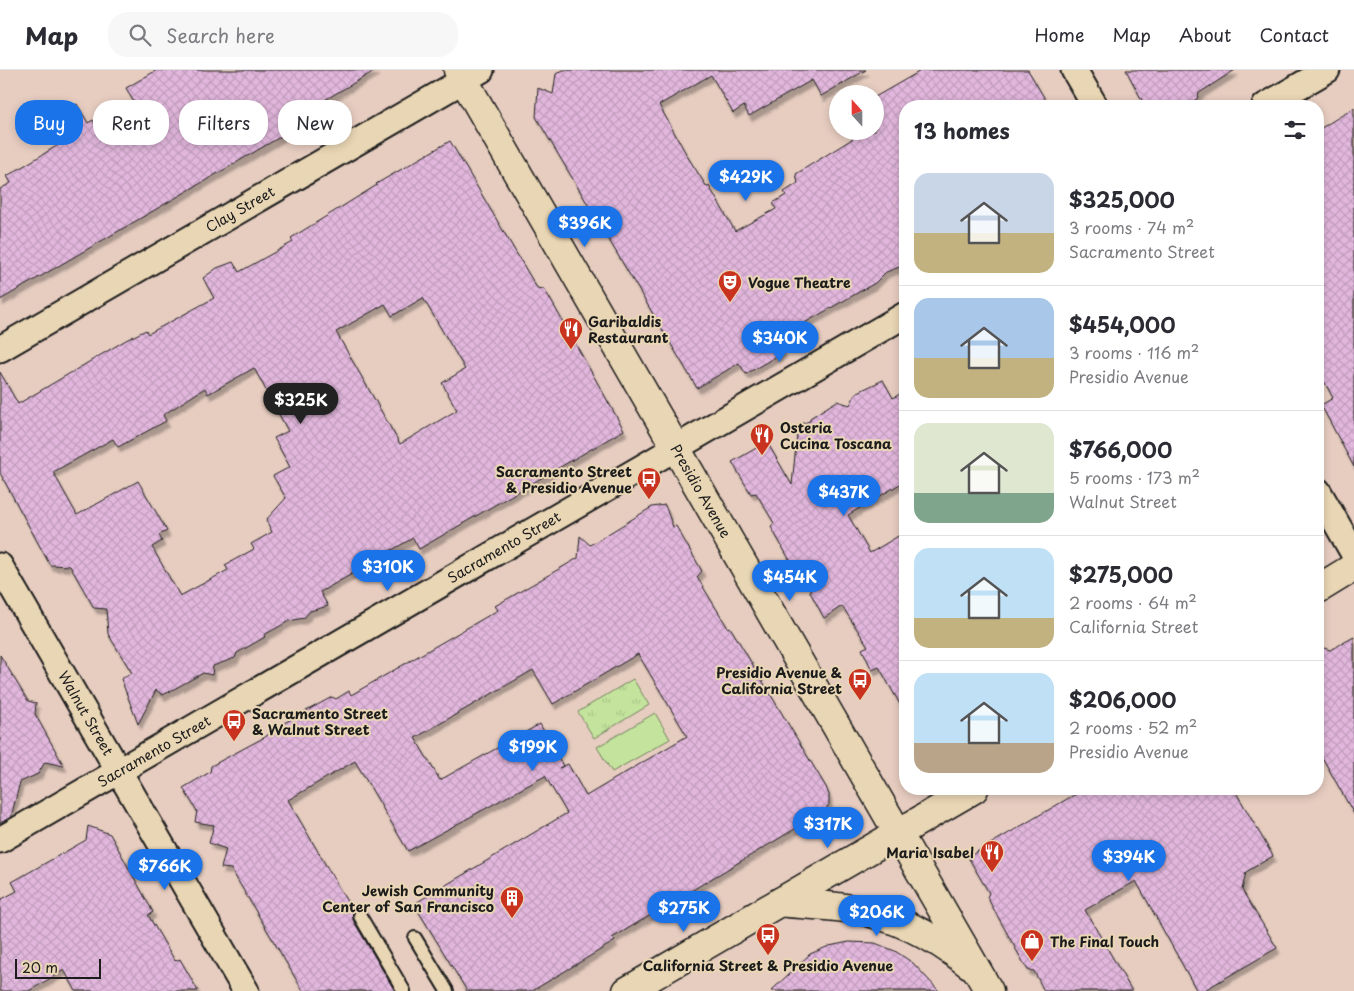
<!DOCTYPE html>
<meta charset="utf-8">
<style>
:root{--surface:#fff;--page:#f7f7f7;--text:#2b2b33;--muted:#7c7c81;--line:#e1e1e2;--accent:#1a73e8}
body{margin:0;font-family:"Playpen Sans",sans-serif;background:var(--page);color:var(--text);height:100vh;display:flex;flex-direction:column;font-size:19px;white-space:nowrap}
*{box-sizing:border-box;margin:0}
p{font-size:16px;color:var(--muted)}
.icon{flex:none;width:28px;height:28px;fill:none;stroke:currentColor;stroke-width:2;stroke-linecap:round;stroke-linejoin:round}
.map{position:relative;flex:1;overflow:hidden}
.details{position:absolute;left:899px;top:30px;width:425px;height:695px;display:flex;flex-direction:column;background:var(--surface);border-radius:20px;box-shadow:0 2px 8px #0003}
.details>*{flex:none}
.hud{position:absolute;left:15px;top:30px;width:475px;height:45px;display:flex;gap:10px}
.needle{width:32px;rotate:339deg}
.controls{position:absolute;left:829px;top:15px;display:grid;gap:10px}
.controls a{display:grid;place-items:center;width:55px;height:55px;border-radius:50%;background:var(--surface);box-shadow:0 2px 8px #0003;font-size:25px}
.scale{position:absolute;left:15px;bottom:12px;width:86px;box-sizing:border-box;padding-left:5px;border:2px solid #1c1c1c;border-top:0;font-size:14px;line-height:18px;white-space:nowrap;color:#1c1c1c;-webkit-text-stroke:4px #e9d6b4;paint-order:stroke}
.price{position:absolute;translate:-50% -42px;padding:0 11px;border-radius:18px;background:var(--accent);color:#fff;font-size:16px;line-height:32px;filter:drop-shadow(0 1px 2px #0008)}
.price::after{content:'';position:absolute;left:50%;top:30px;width:15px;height:11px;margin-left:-8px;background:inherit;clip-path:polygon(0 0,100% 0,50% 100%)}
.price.on{background:#222;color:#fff}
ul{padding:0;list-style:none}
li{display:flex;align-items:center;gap:15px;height:125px;padding:0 15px}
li+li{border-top:1px solid var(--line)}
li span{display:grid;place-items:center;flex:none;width:140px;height:100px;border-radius:15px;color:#555}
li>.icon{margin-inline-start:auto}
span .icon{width:60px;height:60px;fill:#fffc;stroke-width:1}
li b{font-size:21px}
h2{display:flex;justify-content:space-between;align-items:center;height:60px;padding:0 15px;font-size:21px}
.chip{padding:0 18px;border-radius:20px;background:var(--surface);box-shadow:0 2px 8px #0003;font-size:18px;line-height:45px}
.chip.on{background:var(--accent);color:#fff}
header{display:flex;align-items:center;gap:30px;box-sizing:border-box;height:70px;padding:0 25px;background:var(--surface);border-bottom:1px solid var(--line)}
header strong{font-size:24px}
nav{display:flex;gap:28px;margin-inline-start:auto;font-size:18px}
.search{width:350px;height:45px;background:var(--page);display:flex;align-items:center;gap:12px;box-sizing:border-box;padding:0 18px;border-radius:20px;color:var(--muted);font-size:19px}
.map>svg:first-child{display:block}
.park{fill:url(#park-tufts);stroke:#70805c}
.garden{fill:#c4e49d;stroke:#70805c}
.building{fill:url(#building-cross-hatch);stroke:#1c1c1c;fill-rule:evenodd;filter:url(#shadow)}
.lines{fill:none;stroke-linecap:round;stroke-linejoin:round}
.lane-casing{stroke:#1c1c1c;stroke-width:16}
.street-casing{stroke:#1c1c1c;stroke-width:29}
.secondary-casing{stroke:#1c1c1c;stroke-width:31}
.lane{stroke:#e9d6b4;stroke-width:12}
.street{stroke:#e9d6b4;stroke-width:25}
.secondary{stroke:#e9d6b4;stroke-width:28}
.labels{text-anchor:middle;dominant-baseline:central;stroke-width:4;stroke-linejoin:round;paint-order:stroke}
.street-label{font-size:14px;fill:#1c1c1c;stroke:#e9d6b4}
.poi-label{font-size:14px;font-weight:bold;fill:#1c1c1c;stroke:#e9d6b4;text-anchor:start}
</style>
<header>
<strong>Map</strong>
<div class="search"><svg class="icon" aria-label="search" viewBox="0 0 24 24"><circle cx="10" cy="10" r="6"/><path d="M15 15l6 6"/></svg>Search here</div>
<nav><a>Home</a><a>Map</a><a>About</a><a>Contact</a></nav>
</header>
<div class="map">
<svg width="1354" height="921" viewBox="0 0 1354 921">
<defs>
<pattern id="park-tufts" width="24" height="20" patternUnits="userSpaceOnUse" patternTransform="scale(1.25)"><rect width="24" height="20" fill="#c4e49d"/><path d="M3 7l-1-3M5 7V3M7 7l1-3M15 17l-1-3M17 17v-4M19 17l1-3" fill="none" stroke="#a8c387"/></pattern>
<pattern id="building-cross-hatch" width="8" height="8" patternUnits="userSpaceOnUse" patternTransform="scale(1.25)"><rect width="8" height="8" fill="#e2b7dd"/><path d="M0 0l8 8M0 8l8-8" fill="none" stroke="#c19dbd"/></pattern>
<filter id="shadow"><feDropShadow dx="3" dy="5.5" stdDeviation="1" flood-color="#0004"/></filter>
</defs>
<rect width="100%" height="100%" fill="#e7cdc0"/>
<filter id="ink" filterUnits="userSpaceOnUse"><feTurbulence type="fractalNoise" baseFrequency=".02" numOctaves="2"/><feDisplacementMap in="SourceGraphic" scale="10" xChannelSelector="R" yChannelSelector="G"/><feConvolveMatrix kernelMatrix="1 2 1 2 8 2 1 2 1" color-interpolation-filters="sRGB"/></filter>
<g filter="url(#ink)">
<path class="park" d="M 633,609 L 649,635 L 594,668 L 578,642 Z"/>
<path class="garden" d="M 655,643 L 670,669 L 612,702 L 597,677 Z"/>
<g class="building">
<path d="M 157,0 L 376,0 L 311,38 L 312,39 L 306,42 L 311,49 L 0,230 L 0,119 L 11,113 L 7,106 L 65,71 L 52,49 L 77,34 L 88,53 L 93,50 L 104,69 L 142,47 L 126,18 Z"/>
<path d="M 563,0 L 866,0 L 821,26 L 812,10 L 749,46 L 744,36 L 733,43 L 711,5 L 659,35 L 689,89 L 707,117 L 709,116 L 735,161 L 776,139 L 773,133 L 786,125 L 784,122 L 798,113 L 796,104 L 865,61 L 875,61 L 875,27 L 922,0 L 1028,0 L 1049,36 L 905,36 L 905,195 L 886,202 L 875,213 L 776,269 L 784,282 L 746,304 L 739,293 L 697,318 L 536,47 L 538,18 L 553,24 L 556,4 Z"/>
<path d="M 1126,0 L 1235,0 L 1199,23 L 1197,29 L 1183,36 L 1145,36 Z"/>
<path d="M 1354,38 L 1354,397 L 1321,335 L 1333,328 L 1318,300 L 1318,60 Z"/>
<path d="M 450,71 L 537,218 L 544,219 L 549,227 L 624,360 L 419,479 L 413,468 L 351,503 L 352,504 L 320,522 L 328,536 L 310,541 L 304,548 L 289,551 L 264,565 L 265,567 L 237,583 L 235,588 L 213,596 L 212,605 L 203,603 L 163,625 L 156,620 L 138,654 L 121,609 L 132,603 L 108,564 L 106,539 L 94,538 L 70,496 L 50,495 L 0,403 L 0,302 L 18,334 L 126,270 L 146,260 L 148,264 L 214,228 L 203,208 L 217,198 L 233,192 L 239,202 L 293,172 L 291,168 L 377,115 L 376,114 ZM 423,228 L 465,299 L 442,313 L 457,340 L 400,374 L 336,262 L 385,234 L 392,246 ZM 254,298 L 288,361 L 274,368 L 290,397 L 273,406 L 286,428 L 266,450 L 272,462 L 251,474 L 254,479 L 225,495 L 228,500 L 180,526 L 152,477 L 162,471 L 159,465 L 167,461 L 138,411 L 77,445 L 53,402 L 113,369 L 118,377 L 166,351 L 163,345 L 205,318 L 208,324 Z"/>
<path d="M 883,310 L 893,328 L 905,321 L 905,411 L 848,445 L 870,483 L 905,462 L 905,643 L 879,597 L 872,600 L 862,579 L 868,576 L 842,536 L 824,548 L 810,522 L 810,511 L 804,509 L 796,495 L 792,494 L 771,457 L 774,453 L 756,423 L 751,424 L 732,392 L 767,372 L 792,415 L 798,355 L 810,351 L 810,348 L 837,331 L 850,335 L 856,323 Z"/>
<path d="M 665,435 L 673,457 L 676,456 L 702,501 L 697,507 L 728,558 L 730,557 L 826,717 L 829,725 L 829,734 L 825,741 L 612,868 L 615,871 L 532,921 L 467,921 L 414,834 L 567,743 L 545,706 L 408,781 L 355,691 L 288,730 L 353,842 L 353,850 L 395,921 L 303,921 L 231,799 L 221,798 L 226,779 L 209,773 L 214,755 L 195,752 L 197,741 L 183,718 L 210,702 L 211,696 L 265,667 L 284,653 L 332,627 L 336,629 L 349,621 L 351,625 L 498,540 L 495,536 L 578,488 L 580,466 L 590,475 L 652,437 ZM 638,584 L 687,666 L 586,726 L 568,694 L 559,698 L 563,696 L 540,654 L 440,710 L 415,668 L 533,600 L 553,634 Z"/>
<path d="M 1354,567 L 1354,744 L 1318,680 L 1318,588 L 1321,577 L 1330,580 Z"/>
<path d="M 0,585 L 28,631 L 36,633 L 35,644 L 64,696 L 45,692 L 38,704 L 20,712 L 11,747 L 0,753 Z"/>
<path d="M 1090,719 L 1234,719 L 1273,786 L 1246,802 L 1242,820 L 1277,878 L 1203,921 L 1197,921 L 1136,811 L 1085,840 L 1132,921 L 1044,921 L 1034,901 L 1028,900 L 1023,892 L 987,827 L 989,823 L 968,787 L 1079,722 L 1083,723 Z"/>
<path d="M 88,756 L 110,764 L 153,842 L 148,845 L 175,891 L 180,889 L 198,921 L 76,921 L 64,900 L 29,921 L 0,921 L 0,830 L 17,821 L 12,812 L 86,770 Z"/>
<path d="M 849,872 L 875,873 L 895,881 L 913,893 L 939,921 L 771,921 L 810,884 L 829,876 Z"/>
</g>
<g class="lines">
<g class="lane-casing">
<g id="lane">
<path d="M 360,846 L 404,921"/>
<path d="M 415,868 L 447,921"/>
</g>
</g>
<g class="street-casing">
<g id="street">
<path d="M 1074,0 L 1095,36"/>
<path d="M 1265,36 L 1327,0"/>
<path d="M 0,279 L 481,0"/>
<path d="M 1318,421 L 1354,484"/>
<path d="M 0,496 L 246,921"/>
<path d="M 0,770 L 905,245"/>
</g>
</g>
<g class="secondary-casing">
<g id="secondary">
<path d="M 458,0 L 989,921"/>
<path d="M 1318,519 L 1354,497"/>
<path d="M 780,832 C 804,835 828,835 852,839 C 896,846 935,867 969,894"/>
<path d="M 627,921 L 974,719"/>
</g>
</g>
<use href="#lane" class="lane"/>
<use href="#street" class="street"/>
<use href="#secondary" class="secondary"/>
</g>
</g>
<defs>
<g id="theatre-pin" transform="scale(1.25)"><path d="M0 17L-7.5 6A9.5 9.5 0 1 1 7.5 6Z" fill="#c8321e" stroke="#e9d6b4"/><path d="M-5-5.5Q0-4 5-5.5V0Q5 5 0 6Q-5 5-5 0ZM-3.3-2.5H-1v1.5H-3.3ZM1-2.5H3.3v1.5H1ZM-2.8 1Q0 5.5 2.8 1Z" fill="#fff"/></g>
<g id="restaurant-pin" transform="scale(1.25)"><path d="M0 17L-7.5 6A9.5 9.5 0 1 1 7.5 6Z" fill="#c8321e" stroke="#e9d6b4"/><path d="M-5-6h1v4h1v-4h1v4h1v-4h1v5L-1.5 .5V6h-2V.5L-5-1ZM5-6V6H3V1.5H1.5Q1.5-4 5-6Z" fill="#fff"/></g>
<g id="bus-pin" transform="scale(1.25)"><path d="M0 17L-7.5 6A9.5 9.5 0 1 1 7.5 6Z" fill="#c8321e" stroke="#e9d6b4"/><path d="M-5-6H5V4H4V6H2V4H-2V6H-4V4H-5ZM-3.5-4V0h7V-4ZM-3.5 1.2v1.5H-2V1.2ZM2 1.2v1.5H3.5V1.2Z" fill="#fff"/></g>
<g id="building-pin" transform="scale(1.25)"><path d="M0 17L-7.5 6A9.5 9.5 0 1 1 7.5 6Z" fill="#c8321e" stroke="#e9d6b4"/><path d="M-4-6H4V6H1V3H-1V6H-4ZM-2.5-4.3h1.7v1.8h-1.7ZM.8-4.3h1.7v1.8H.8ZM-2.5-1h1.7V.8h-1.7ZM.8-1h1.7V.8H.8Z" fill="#fff"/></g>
<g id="shop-pin" transform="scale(1.25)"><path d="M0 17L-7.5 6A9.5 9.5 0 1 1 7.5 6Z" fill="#c8321e" stroke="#e9d6b4"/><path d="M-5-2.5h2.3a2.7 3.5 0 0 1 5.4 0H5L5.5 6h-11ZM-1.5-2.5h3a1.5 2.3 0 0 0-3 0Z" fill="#fff"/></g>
</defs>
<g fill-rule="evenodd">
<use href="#theatre-pin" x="730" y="212"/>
<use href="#restaurant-pin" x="571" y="259"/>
<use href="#restaurant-pin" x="762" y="365"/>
<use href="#bus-pin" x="649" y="409"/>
<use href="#bus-pin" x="860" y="610"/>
<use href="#bus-pin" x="234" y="651"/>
<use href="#restaurant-pin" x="992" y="782"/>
<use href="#building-pin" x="512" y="828"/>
<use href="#bus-pin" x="768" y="865"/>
<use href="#shop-pin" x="1032" y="871"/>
</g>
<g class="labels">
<g class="street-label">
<text transform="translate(240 139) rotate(-30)">Clay Street</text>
<text transform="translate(701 421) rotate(60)">Presidio Avenue</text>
<text transform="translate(504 477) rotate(-30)">Sacramento Street</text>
<text transform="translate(86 643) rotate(60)">Walnut Street</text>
<text transform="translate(154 681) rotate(-30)">Sacramento Street</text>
</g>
<g class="poi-label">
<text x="748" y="212">Vogue Theatre</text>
<text x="588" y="251">Garibaldis<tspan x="588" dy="16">Restaurant</tspan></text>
<text x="780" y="357">Osteria<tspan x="780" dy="16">Cucina Toscana</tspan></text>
<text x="632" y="401" text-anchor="end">Sacramento Street<tspan x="632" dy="16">&amp; Presidio Avenue</tspan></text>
<text x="842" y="602" text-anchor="end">Presidio Avenue &amp;<tspan x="842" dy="16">California Street</tspan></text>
<text x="252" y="643">Sacramento Street<tspan x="252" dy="16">&amp; Walnut Street</tspan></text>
<text x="974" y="782" text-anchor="end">Maria Isabel</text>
<text x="494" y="820" text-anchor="end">Jewish Community<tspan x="494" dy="16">Center of San Francisco</tspan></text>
<text x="1050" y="871">The Final Touch</text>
<text x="768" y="895" text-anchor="middle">California Street &amp; Presidio Avenue</text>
</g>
</g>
</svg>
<div class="controls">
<a><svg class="needle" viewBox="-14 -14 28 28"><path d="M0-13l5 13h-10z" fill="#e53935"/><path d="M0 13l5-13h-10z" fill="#7c7c81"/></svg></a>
</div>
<div class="scale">20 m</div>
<b class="price" style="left:746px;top:132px">$429K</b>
<b class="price" style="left:585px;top:178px">$396K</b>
<b class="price" style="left:780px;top:293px">$340K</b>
<b class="price on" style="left:301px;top:355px">$325K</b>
<b class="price" style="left:844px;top:447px">$437K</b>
<b class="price" style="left:388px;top:522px">$310K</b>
<b class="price" style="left:790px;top:532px">$454K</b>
<b class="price" style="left:533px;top:702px">$199K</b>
<b class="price" style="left:828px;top:779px">$317K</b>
<b class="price" style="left:1129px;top:812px">$394K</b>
<b class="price" style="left:165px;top:821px">$766K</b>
<b class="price" style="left:684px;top:863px">$275K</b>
<b class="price" style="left:877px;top:867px">$206K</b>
<div class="hud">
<a class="chip on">Buy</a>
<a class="chip">Rent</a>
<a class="chip">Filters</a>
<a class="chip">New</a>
</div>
<section class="details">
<h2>13 homes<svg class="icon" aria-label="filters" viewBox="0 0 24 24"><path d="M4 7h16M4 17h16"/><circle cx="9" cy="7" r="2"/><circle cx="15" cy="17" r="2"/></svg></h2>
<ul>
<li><span style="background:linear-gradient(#c9d6e8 60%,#c2b280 0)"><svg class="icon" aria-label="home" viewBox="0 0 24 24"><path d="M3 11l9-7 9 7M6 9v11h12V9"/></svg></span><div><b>$325,000</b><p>3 rooms · 74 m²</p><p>Sacramento Street</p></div></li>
<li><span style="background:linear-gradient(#a9c7e8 60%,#c2b280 0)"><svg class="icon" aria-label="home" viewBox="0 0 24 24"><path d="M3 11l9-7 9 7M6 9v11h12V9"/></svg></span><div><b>$454,000</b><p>3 rooms · 116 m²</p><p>Presidio Avenue</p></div></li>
<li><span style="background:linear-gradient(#dfe7d0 70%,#7fa58c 0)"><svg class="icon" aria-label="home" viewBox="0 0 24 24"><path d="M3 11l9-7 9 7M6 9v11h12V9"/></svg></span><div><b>$766,000</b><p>5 rooms · 173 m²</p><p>Walnut Street</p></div></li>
<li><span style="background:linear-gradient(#bfe0f5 70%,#c2b280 0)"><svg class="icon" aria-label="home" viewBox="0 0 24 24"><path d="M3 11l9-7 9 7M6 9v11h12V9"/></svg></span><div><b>$275,000</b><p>2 rooms · 64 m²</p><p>California Street</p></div></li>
<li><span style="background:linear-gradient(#bfe0f5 70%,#b9a48a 0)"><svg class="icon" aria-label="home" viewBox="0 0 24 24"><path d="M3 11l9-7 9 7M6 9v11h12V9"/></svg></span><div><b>$206,000</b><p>2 rooms · 52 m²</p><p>Presidio Avenue</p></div></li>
</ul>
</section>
</div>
